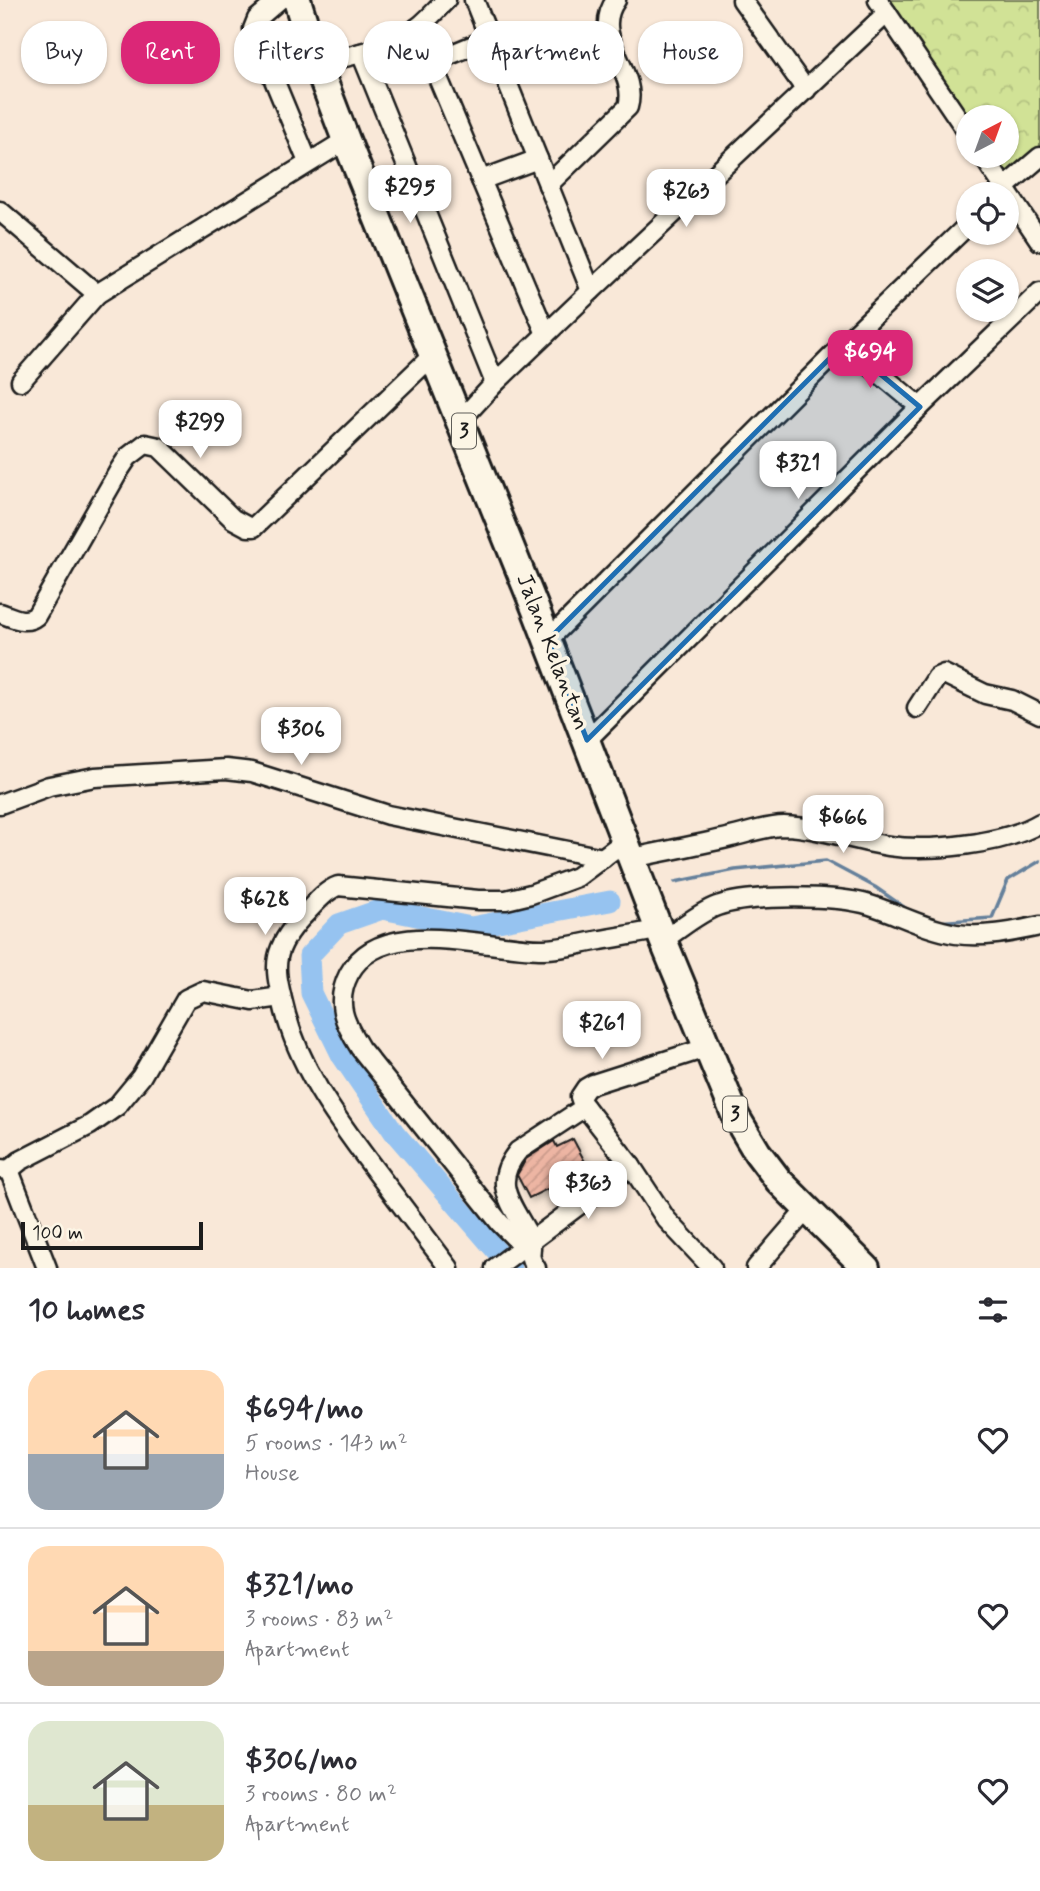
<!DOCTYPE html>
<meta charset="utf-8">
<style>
:root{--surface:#fff;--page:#f7f7f7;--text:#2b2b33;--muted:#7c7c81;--line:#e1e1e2;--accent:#db2777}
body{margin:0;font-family:Mynerve,sans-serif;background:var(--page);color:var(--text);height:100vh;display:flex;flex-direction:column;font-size:26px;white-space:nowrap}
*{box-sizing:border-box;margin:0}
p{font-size:23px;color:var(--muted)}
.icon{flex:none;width:38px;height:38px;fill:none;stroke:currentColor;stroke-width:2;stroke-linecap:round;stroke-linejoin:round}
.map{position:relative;height:1268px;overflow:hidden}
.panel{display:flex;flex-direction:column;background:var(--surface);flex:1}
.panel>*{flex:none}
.hud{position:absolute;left:21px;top:21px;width:999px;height:63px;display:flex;gap:14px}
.needle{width:46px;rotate:41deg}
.controls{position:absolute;left:956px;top:105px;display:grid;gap:14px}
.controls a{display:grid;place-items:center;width:63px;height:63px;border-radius:50%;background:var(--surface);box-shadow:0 2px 5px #0004;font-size:35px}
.scale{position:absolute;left:21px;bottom:18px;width:182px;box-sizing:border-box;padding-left:7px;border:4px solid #1c1c1c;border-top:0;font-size:19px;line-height:24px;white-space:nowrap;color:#1c1c1c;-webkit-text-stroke:5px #fcf5e5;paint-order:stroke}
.price{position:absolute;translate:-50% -60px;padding:0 16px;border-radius:14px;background:#fff;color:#222;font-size:23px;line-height:46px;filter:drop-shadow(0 2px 4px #0008)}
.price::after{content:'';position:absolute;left:50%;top:42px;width:21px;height:16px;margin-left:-10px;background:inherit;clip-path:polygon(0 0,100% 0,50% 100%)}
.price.on{background:var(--accent);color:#fff}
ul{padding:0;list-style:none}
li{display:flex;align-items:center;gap:21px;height:175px;padding:0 28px}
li+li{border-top:2px solid var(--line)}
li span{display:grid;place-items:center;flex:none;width:196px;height:140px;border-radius:21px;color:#555}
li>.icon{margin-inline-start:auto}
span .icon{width:84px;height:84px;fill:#fffc;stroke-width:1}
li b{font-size:30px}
h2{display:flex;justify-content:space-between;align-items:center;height:84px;padding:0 28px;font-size:30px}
.pill{padding:0 24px;border-radius:28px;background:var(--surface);box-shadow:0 2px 5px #0004;font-size:24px;line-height:63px}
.pill.on{background:var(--accent);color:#fff}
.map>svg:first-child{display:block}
.park{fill:url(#park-crowns);stroke:#767f59;stroke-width:2}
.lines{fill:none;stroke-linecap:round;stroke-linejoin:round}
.stream{stroke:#65809b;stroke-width:3.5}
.river{stroke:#96c3f0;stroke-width:21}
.building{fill:url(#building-hatch);stroke:#1c1c1c;stroke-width:2;filter:url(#shadow)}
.minor-casing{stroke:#1c1c1c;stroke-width:23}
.highway-casing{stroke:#1c1c1c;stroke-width:32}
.minor{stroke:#fcf5e5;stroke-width:18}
.highway{stroke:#fcf5e5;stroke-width:26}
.marked{fill:#1f6fb2;fill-opacity:0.2;stroke:#1f6fb2;stroke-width:5;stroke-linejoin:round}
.labels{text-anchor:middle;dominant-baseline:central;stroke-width:7;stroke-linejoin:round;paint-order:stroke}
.shield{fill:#fcf5e5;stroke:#5f5d58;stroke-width:2}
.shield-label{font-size:21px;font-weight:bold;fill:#1c1c1c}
.street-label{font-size:23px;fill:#1c1c1c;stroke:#fcf5e5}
</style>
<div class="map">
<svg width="1040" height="1268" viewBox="0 0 1040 1268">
<defs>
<pattern id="park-crowns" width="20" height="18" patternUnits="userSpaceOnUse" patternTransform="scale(1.75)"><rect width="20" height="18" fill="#d1e296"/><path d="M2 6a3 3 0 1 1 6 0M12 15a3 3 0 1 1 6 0" fill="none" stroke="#b3c181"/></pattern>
<pattern id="building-hatch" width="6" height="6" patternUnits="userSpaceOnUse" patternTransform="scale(1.75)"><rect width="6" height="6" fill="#edb5a3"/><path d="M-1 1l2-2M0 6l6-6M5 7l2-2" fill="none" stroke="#cb9b8c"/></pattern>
<filter id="shadow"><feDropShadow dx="3" dy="3" stdDeviation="3.5" flood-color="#0004"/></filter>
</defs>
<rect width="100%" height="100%" fill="#f9e8d8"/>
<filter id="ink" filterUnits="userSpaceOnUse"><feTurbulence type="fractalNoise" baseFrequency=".0143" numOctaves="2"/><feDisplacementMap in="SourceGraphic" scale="14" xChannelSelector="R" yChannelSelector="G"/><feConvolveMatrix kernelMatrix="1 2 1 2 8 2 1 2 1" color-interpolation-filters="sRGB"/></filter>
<g filter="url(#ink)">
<path class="park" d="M 880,0 L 1040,0 L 1040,146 L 1004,176 L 989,156 L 1006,156 L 1006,117 L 968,117 Z"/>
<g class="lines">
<g class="stream">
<path d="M 675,882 L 735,870 L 826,861 L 875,887 L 911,912"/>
<path d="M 936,922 L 992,918 L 1008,880 L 1040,861"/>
</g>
<path class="river" d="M 511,1268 L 394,1132 L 342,1056 L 311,993 L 309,956 L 339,924 L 382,909 L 471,927 L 610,901"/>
</g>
<path class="building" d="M 573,1139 L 594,1179 L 554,1202 L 547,1189 L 529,1198 L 517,1175 L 526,1159 L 554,1141 L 557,1147 Z"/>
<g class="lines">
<g class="minor-casing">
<g id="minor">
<path d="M 279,0 L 257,19 L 253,29 L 308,162"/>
<path d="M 474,0 L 591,291"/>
<path d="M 742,0 L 806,90"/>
<path d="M 878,0 L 968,133"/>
<path d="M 417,28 L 546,334"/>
<path d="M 361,53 L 495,383"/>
<path d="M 432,62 L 491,38"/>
<path d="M 317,64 C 347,56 383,50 410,33 C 424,25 435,11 446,0"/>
<path d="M 983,156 L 1040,241"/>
<path d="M 481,180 L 538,159"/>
<path d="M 548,185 L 628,107 C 639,70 589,37 616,0"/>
<path d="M 998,193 L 1040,157"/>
<path d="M 0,211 L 97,294 L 346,140"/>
<path d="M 844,344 L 920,407"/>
<path d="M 21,381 L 97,294"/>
<path d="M 460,421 L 495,383 L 591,291 L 887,13"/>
<path d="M 0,613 C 12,617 25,625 36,616 L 120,469 L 128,457 L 145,444 L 159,447 L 233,519 L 248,527 L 254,527 L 433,355"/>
<path d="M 548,640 L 844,344 L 968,225"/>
<path d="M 917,708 L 937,677 L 944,674 L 985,694 L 1012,700 L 1040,714"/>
<path d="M 587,740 L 920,407 L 1040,292"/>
<path d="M 0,804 L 49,786 L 95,777 L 226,769 L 252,772 L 388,815 L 603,858"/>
<path d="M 632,858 C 665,851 698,845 731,837 C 748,833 767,826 784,826 C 819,827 854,841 889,846 C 929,852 1005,844 1040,823"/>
<path d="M 663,940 C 680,929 698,913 717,906 C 749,894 838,895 870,905 C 899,914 925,929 956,934 C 984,938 1012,932 1040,926"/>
<path d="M 706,1048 L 593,1084 L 586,1088 L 580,1097 L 582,1103 L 631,1166 L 666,1219 L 712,1268"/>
<path d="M 0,1169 L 9,1170 L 11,1175 L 47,1268"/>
<path d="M 9,1170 L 20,1161 L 90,1125 L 117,1106 L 141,1077 L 186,999 L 203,991 L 253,1001 L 281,997"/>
<path d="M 532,1241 L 518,1241 L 500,1223 L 360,1048 C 345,1024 334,1003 349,974 C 381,913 488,950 544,949 C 563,949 582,943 601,940 C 621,936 640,934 659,929"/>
<path d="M 449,1268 C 424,1235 400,1203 375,1170 C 336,1118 296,1065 282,999 C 279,986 275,971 278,957 C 281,942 292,928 302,917 C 313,906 324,891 338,886 L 478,900 L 506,900 L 531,894 L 577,877 L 625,841"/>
<path d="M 495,1268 L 631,1166"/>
<path d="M 536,1268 C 527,1255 532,1254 531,1242 C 531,1237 526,1231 524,1227 C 507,1198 494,1180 518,1151 L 585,1107"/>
<path d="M 756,1268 L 807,1209"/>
</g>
</g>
<g class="highway-casing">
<path id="highway" d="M 297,0 L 317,64 L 346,140 L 535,608 L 663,940 L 736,1117 L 757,1152 L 779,1181 L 866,1268"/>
</g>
<use href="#minor" class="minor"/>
<use href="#highway" class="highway"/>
</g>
</g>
<path class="marked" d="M 844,344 L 920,407 L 587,740 L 548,640 Z"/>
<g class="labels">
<g class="shield">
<rect x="452" y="413.5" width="24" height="35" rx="5"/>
<rect x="723" y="1096.5" width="24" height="35" rx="5"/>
</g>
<g class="shield-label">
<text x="464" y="431">3</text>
<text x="735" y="1114">3</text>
</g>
<g class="street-label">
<text transform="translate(552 652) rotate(69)">Jalan Kelantan</text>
</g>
</g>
</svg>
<div class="controls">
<a><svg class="needle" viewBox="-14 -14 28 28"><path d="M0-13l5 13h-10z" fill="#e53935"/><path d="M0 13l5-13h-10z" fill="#7c7c81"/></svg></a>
<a><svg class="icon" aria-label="locate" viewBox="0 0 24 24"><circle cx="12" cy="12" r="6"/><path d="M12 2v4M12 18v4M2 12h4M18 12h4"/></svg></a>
<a><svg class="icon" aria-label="layers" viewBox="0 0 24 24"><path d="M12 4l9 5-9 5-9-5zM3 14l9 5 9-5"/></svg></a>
</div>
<div class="scale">100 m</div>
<b class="price" style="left:410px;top:225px">$295</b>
<b class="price" style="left:686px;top:229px">$263</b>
<b class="price on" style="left:870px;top:390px">$694</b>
<b class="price" style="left:200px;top:460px">$299</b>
<b class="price" style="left:798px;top:501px">$321</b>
<b class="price" style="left:301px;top:767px">$306</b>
<b class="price" style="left:843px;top:855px">$666</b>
<b class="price" style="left:265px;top:937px">$628</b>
<b class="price" style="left:602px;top:1061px">$261</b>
<b class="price" style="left:588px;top:1221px">$363</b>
<div class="hud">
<a class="pill">Buy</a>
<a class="pill on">Rent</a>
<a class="pill">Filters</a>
<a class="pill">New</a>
<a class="pill">Apartment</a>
<a class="pill">House</a>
</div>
</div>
<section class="panel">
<h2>10 homes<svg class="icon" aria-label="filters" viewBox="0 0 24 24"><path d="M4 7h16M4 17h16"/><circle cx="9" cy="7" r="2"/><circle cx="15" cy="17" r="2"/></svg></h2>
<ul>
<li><span style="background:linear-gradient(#ffd9b3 60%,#9aa5b1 0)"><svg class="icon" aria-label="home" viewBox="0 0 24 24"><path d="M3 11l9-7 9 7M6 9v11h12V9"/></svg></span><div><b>$694/mo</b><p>5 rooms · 143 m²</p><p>House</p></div><svg class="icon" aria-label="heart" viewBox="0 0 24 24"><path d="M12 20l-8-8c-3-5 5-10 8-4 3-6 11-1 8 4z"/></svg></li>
<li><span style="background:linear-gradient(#ffd9b3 75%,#b9a48a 0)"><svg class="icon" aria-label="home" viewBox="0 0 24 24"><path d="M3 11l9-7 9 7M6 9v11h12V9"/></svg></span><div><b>$321/mo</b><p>3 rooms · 83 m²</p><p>Apartment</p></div><svg class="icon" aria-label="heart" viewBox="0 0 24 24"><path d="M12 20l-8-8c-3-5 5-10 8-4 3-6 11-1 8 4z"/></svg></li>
<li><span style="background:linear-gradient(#dfe7d0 60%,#c2b280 0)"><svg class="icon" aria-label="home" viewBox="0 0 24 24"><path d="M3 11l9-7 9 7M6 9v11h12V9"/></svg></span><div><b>$306/mo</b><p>3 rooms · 80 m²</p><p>Apartment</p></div><svg class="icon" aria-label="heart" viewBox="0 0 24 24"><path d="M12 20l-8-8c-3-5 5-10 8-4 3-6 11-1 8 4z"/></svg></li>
</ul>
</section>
